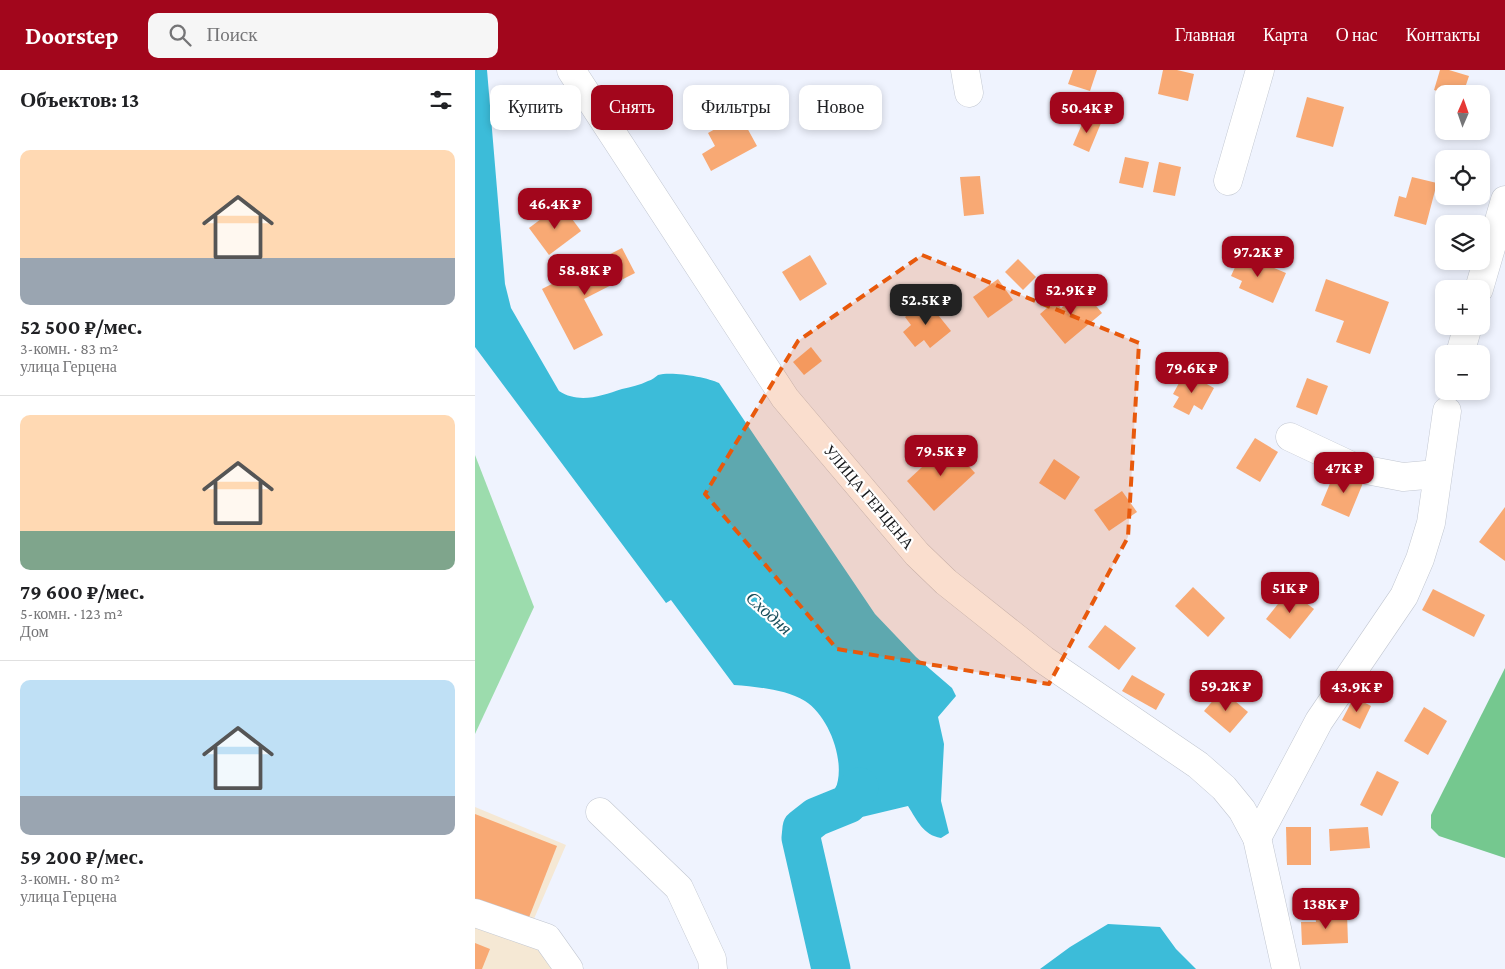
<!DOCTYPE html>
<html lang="ru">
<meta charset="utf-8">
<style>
:root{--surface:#fff;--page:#f6f6f6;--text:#202124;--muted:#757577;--line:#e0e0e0;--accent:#a2061c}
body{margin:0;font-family:"Crimson Pro",serif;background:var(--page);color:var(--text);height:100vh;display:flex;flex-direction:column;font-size:19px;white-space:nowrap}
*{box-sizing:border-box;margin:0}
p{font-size:16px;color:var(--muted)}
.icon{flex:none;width:28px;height:28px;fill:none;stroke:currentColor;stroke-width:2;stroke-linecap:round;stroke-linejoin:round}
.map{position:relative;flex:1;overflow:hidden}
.sheet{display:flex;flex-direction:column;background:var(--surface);width:475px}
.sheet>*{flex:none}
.guide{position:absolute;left:15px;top:15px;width:475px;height:45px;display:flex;gap:10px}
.needle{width:32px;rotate:2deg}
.fabs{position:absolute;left:960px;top:15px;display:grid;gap:10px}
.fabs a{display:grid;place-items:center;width:55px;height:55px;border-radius:10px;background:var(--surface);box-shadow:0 2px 8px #0003;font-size:25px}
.price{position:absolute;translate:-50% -42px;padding:0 11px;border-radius:10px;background:var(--accent);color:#fff;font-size:16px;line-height:32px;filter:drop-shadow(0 1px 2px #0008)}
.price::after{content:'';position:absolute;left:50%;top:30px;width:15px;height:11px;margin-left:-8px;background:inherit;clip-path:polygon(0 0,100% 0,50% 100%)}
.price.on{background:#222;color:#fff}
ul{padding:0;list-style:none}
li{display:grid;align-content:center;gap:10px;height:265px;padding:0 20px}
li+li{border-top:1px solid var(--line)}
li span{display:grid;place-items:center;height:155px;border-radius:10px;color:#555}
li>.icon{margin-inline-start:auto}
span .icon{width:90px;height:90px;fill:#fffc;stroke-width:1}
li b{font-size:21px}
h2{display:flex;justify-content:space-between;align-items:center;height:60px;padding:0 20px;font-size:21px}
.tag{padding:0 18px;border-radius:10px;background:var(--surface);box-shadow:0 2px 8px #0003;font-size:18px;line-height:45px}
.tag.on{background:var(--accent);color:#fff}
header{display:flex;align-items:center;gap:30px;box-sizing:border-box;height:70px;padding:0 25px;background:var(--accent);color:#fff}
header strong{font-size:24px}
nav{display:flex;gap:28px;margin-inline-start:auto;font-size:18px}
.search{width:350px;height:45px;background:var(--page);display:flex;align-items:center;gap:12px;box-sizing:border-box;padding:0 18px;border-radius:10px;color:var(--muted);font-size:19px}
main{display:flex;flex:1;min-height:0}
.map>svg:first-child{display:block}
.commercial{fill:#f5e8d4}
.green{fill:#9cdcad}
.forest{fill:#75c88f}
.water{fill:#3cbcd9}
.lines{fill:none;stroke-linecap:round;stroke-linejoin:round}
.river{stroke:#3cbcd9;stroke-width:39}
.building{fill:#f8a974}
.minor-casing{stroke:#c2c7d1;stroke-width:29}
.minor{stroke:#fff;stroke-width:28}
.marked{fill:#e8590c;fill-opacity:0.2;stroke:#e8590c;stroke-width:4;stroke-dasharray:10 6;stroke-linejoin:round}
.labels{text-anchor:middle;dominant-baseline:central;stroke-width:4.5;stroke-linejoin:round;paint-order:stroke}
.street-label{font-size:16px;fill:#16181b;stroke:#fff}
.water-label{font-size:18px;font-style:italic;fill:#194e5b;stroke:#fff}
</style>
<header>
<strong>Doorstep</strong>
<div class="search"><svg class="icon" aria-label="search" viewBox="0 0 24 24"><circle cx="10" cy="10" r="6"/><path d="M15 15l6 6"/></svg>Поиск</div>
<nav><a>Главная</a><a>Карта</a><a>О нас</a><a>Контакты</a></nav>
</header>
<main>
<section class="sheet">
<h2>Объектов: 13<svg class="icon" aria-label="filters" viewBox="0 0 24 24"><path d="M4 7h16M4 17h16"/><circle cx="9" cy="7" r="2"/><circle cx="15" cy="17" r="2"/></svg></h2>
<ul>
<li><span style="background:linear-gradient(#ffd9b3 70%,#9aa5b1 0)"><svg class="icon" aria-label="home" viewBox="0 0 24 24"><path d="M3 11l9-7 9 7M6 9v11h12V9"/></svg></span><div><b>52 500 ₽/мес.</b><p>3-комн. · 83 m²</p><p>улица Герцена</p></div></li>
<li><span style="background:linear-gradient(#ffd9b3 75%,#7fa58c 0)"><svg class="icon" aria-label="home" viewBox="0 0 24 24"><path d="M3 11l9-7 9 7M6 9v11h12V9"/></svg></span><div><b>79 600 ₽/мес.</b><p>5-комн. · 123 m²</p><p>Дом</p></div></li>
<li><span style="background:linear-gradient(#bfe0f5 75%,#9aa5b1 0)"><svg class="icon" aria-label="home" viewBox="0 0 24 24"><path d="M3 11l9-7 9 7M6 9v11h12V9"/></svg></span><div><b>59 200 ₽/мес.</b><p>3-комн. · 80 m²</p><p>улица Герцена</p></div></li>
</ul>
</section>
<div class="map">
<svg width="1030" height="899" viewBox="0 0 1030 899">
<rect width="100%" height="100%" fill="#eff3fe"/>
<path class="commercial" d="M 0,737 L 91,775 L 58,851 L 102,899 L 0,899 Z"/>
<path class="green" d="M 0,385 L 59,537 L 0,664 Z"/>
<path class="forest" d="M 1030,598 L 1030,788 L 964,766 L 956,758 L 956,745 Z"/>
<g class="water">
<path d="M 0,0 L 12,0 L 30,214 L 36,238 L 84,321 C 104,334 126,326 147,319 C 156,317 165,315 173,311 C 177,310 180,307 183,305 C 196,301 232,307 244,313 L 400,544 L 441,587 L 477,618 L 481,626 L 463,647 L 469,674 L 466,731 L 474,763 L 466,768 C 448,765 442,750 433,736 L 345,757 L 339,742 C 348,737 356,730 360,720 C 372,693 354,646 330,631 C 309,619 283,617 259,615 L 196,530 L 191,533 L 0,277 Z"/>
<path d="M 633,854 L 685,857 L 701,879 L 721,899 L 565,899 L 595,877 Z"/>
</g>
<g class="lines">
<path class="river" d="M 356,899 L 326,768 L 327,758 L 341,747 L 373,734 L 384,717"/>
</g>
<g class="building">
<path d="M 598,0 L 622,0 L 615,21 L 593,14 Z"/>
<path d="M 688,0 L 702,0 L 719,4 L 713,31 L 683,24 Z"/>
<path d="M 965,0 L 974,0 L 994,6 L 988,24 L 971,24 L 959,20 Z"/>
<path d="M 832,27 L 869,37 L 858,77 L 821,67 Z"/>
<path d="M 265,45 L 282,76 L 236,101 L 227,84 L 240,76 L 233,63 Z"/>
<path d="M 610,47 L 626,53 L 614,82 L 598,75 Z"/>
<path d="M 650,87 L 674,92 L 668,118 L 644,113 Z"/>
<path d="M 684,92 L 706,97 L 700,126 L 678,122 Z"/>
<path d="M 505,106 L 509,144 L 489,146 L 485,107 Z"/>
<path d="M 937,107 L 962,113 L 951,155 L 919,146 L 924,126 L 931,128 Z"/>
<path d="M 86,134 L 106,161 L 74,185 L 54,158 Z"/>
<path d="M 147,178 L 160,203 L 109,229 L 128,265 L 99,280 L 67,219 Z"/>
<path d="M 766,184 L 811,203 L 798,233 L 764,218 L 767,211 L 756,206 Z"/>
<path d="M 335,185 L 352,214 L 325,231 L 307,202 Z"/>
<path d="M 543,189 L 561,207 L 548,220 L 530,202 Z"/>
<path d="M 523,209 L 538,230 L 513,248 L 498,227 Z"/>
<path d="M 851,209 L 914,232 L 895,284 L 861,272 L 869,251 L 840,241 Z"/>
<path d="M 608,220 L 627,243 L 590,274 L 565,244 L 580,231 L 586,238 Z"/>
<path d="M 451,230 L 476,261 L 455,278 L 449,270 L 440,277 L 428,262 L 436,255 L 430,247 Z"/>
<path d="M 336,277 L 347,291 L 329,305 L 318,292 Z"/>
<path d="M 710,302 L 739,318 L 727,340 L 719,335 L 714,345 L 698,337 L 704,327 L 698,324 Z"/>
<path d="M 832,308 L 853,316 L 842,345 L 821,337 Z"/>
<path d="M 780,368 L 803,382 L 785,412 L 761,398 Z"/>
<path d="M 473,373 L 500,403 L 459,441 L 432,411 Z"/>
<path d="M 579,389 L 605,407 L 590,430 L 564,413 Z"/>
<path d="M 871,401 L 890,408 L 874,447 L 846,435 L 856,411 L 866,415 Z"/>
<path d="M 647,421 L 662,442 L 634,461 L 619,440 Z"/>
<path d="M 1030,437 L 1030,491 L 1004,472 Z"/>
<path d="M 718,517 L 750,548 L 733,567 L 700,536 Z"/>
<path d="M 958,519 L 1010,545 L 999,567 L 947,540 Z"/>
<path d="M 814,520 L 839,539 L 815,569 L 791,549 Z"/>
<path d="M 630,555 L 661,578 L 644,600 L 613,577 Z"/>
<path d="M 657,605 L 690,624 L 681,640 L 647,621 Z"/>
<path d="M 747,620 L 773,642 L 755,663 L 729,641 Z"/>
<path d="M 879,627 L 896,636 L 885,659 L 867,650 Z"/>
<path d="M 949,637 L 972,651 L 953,685 L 929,671 Z"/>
<path d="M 902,701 L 924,712 L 907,746 L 885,735 Z"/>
<path d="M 0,744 L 82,776 L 51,855 L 0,835 Z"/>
<path d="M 811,757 L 836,757 L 836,795 L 812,795 Z"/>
<path d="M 893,757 L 895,778 L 855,781 L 854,759 Z"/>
<path d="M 872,843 L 873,873 L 827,875 L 826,852 L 841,852 L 840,844 Z"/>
<path d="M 0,873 L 15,879 L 7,899 L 0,899 Z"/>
</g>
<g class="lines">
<g class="minor-casing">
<g id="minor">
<path d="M 96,0 L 310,328 L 442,484 L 471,512 L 569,590 L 723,695 L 749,718 L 767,740 L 782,768 L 811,899"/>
<path d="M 490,0 L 494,23"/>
<path d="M 753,111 L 785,0"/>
<path d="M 1004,219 L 1030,130"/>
<path d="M 986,280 L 993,256"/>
<path d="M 815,367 L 881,398 L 928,407 L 962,404"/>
<path d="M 125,742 L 204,818 L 237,889 L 238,899"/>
<path d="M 782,768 L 844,651 L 929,526 L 945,489 L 956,453 L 972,341"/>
<path d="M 0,843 L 72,868 L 94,899"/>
</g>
</g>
<use href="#minor" class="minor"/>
</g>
<path class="marked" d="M 447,185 L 664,273 L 653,467 L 574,614 L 362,579 L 230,424 L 323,271 Z"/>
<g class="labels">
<g class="street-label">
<text transform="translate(394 427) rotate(50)">УЛИЦА ГЕРЦЕНА</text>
</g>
<g class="water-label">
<text transform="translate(294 543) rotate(42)">Сходня</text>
</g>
</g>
</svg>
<div class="fabs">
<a><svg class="needle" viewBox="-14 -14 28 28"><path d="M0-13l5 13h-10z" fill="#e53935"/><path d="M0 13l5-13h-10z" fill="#757577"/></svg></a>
<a><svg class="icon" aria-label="locate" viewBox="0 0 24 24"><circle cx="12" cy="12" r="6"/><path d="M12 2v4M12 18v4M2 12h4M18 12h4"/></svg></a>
<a><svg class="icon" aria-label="layers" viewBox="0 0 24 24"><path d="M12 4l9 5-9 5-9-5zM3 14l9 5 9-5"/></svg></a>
<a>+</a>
<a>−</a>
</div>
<b class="price" style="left:612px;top:64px">50.4K ₽</b>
<b class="price" style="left:80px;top:160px">46.4K ₽</b>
<b class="price" style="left:783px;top:208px">97.2K ₽</b>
<b class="price" style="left:110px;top:226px">58.8K ₽</b>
<b class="price" style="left:596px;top:246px">52.9K ₽</b>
<b class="price on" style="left:451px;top:256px">52.5K ₽</b>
<b class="price" style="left:717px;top:324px">79.6K ₽</b>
<b class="price" style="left:466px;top:407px">79.5K ₽</b>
<b class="price" style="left:869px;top:424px">47K ₽</b>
<b class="price" style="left:815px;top:544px">51K ₽</b>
<b class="price" style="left:751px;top:642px">59.2K ₽</b>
<b class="price" style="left:882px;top:643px">43.9K ₽</b>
<b class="price" style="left:851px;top:860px">138K ₽</b>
<div class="guide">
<a class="tag">Купить</a>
<a class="tag on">Снять</a>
<a class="tag">Фильтры</a>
<a class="tag">Новое</a>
</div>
</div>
</main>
